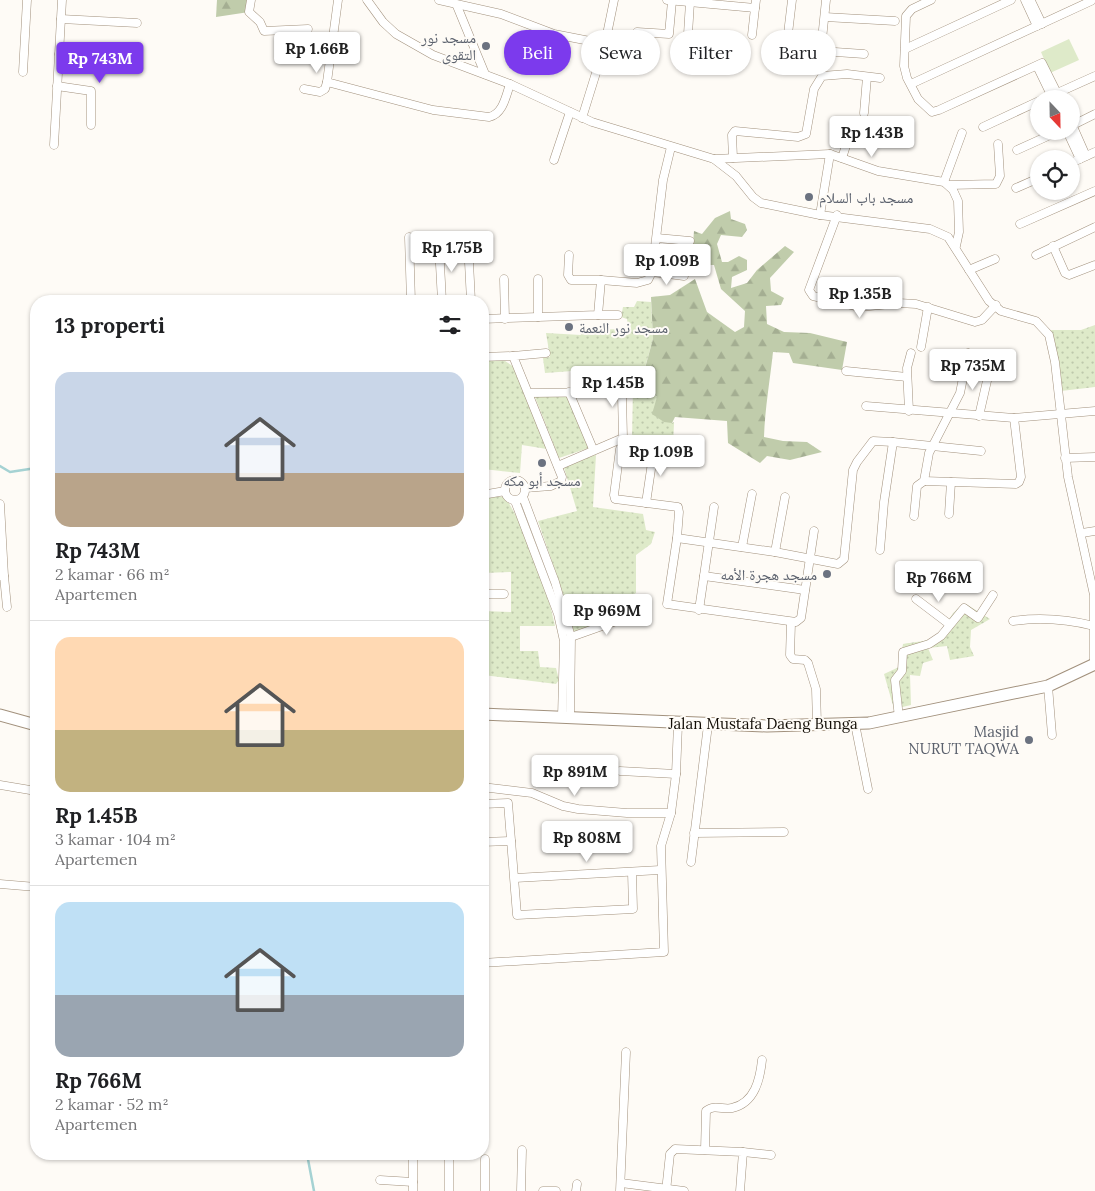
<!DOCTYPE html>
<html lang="id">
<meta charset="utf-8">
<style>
:root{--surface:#fff;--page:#f6f6f6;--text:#202124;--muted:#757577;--line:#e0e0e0;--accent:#7c3aed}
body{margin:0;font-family:Lora,"Noto Naskh Arabic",serif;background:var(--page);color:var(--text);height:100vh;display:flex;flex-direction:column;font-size:19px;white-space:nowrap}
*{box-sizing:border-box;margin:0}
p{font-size:16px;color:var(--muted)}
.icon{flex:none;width:28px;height:28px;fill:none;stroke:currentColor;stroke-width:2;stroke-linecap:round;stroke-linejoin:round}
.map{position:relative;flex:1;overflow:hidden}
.drawer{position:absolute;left:30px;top:295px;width:459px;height:865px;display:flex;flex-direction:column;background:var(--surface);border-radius:20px;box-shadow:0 1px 4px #0004}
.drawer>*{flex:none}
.top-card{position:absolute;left:504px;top:30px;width:475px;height:45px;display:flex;gap:10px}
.needle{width:32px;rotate:158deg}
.buttons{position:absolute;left:1030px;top:90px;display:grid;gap:10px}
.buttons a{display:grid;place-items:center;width:50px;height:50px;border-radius:50%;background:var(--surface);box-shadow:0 1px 4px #0004;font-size:25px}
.price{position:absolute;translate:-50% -42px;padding:0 11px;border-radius:5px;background:#fff;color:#222;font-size:16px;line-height:32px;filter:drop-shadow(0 1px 2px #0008)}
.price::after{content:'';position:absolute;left:50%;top:30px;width:15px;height:11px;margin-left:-8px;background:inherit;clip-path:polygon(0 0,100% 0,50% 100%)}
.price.active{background:var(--accent);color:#fff}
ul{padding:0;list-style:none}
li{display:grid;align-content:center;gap:10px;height:265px;padding:0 25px}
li+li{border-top:1px solid var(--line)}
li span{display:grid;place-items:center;height:155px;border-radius:15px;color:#555}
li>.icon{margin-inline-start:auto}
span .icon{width:90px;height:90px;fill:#fffc;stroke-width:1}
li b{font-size:21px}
h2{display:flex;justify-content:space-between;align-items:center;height:60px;padding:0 25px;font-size:21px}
.tag{padding:0 18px;border-radius:22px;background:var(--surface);box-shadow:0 1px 4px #0004;font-size:18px;line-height:45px}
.tag.active{background:var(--accent);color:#fff}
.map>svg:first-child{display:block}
.grass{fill:url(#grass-dots)}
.forest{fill:url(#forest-firs)}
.pitch{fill:#deeac9}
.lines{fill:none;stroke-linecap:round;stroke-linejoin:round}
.stream{stroke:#a5d2d3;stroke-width:2.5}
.minor-casing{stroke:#a2917d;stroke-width:9}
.primary-casing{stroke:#a2917d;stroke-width:13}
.minor{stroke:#fff;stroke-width:8}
.primary{stroke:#fff;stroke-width:11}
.worship-dot{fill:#6b7280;stroke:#fefbf6;stroke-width:2}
.labels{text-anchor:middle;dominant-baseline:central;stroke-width:4;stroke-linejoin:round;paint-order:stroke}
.worship-label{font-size:15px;fill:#5b616d;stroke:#fefbf6;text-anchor:end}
.street-label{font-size:15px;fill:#110c05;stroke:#fefbf6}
</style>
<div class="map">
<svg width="1095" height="1191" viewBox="0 0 1095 1191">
<defs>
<pattern id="grass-dots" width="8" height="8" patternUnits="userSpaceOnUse" patternTransform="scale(1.25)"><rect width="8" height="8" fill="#deeac9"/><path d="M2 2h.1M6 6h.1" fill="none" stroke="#bdc8ab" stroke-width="1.8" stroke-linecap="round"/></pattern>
<pattern id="forest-firs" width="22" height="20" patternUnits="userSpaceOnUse" patternTransform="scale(1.25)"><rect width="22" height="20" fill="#c0ccab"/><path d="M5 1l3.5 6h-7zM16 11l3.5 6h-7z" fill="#a4ae92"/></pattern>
</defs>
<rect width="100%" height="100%" fill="#fefbf6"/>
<g class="grass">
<path d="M 637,301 L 651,302 L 653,339 L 642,378 L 657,397 L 672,423 L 674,422 L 673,449 L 632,441 L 633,388 L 617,388 L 616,372 L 586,370 L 545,373 L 543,358 L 550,357 L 546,333 L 581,335 L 580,330 L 628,329 L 627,319 L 621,317 L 623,307 L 634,307 Z"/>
<path d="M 1095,325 L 1095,387 L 1061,391 L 1055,344 L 1051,330 L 1081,330 Z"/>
<path d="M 482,360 L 505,361 L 514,367 L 547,449 L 522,445 L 520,473 L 483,469 Z"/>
<path d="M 567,396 L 589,448 L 559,458 L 535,397 Z"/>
<path d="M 596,455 L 593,507 L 643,514 L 646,530 L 655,532 L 651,544 L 636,555 L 636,593 L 623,600 L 621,616 L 574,635 L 569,611 L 538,521 L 577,511 L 563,464 Z"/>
<path d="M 489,496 L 505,497 C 525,527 548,590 555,626 L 520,626 L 520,651 L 538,651 L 540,667 L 556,668 L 559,680 L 556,684 L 483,675 L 483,611 L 511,612 L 511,572 L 483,573 L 482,498 Z"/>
<path d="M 966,604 L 990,619 L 971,630 L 970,647 L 974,656 L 950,660 L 947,646 L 928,648 L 933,660 L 923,663 L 920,676 L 910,675 L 911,705 L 894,709 L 884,674 L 899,667 L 903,644 C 913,642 929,642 937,635 C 948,625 951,609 966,604 Z"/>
</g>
<g class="forest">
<path d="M 217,0 L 251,0 L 249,12 L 216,17 Z"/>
<path d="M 730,211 L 731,219 L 745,224 L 747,230 L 742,237 L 721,235 L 717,244 L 722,262 L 728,262 L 739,256 L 747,260 L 747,270 L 732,277 L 731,288 L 747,283 L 757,270 L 785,246 L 794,252 L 770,278 L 771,291 L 784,298 L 781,305 L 766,306 L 767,324 L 784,332 L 810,333 L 847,342 L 842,370 L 793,363 L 789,353 L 773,352 C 770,380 765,408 764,437 L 783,441 L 807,442 L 822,452 L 790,460 L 767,456 L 760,463 L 728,443 L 727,421 L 675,417 L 672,423 L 664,422 L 652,414 L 657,397 L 642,379 L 653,339 L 651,297 L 670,295 L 695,279 L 707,312 L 735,332 L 744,327 L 745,311 L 721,289 L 714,265 L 697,265 L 692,256 L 694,231 L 702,234 L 715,218 Z"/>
</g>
<path class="pitch" d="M 1069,39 L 1079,60 L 1050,73 L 1041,52 Z"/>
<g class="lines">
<g class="stream">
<path d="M 0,466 L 10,472 L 36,468"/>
<path d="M 307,1154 L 314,1191"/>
</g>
<g class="minor-casing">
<g id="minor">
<path d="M 251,0 L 249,12 L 260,22 L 264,31 L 308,29"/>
<path d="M 338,0 L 327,82 L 433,110 L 489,117 C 503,114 506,96 510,84"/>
<path d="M 367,0 L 383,22 L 396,34 L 433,55 L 510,84 L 592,122 L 714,159 L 736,176 L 753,197 L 761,203 L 820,215 L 930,229 L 948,237 L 989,301 L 1001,311 L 1036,321 L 1049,335 L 1055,362 L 1068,477 L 1094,595 L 1094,664"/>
<path d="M 439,0 L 501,14 L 554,34 L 605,44"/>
<path d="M 667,0 L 755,8 L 756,0"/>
<path d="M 792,0 L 785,59 L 815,63 L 820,59 L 826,0"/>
<path d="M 931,0 L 912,9 L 906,16 L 904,66 L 907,78 L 918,99 L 932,112 L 939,110 L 1042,63 L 1060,99"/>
<path d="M 1025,0 L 1037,26"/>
<path d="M 1031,1 L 1042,24"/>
<path d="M 690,2 L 688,34 L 726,39"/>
<path d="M 457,6 L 485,74"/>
<path d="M 825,17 L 895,21"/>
<path d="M 61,19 L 137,23"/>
<path d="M 637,32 L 669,34 L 672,1"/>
<path d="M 752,35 L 755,8"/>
<path d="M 905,49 L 1011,0"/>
<path d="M 821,51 L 864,54"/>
<path d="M 59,54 L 88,56"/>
<path d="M 1037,66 L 1053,99"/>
<path d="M 23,72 L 27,0"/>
<path d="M 911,84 L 1091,1"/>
<path d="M 57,86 L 91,91 L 91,125"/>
<path d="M 304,89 L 320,92 L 325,89 L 327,82"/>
<path d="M 1044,99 L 1095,76"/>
<path d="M 864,113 L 867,77"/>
<path d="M 582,118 L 605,44 L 614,0"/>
<path d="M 1071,122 L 1086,156"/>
<path d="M 1071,126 L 1095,114"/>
<path d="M 983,127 L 1039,101"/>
<path d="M 1067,131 L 1080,159"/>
<path d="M 54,145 L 62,0"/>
<path d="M 1017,150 L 1059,131"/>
<path d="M 733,158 L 732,135 L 735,131 L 798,137 L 806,134 L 814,89 L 822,76 L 847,74 L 880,78"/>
<path d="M 842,158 L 852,127"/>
<path d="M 714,159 L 830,154 L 878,171 L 944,182 L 953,190 L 958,201 L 959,232 L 956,246"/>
<path d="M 554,160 L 570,112"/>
<path d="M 1071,163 L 1095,152"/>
<path d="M 944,182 L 962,133"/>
<path d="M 949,185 L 996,184 L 1000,176 L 998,144"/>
<path d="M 1016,188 L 1039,178"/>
<path d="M 820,215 L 830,154"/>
<path d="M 837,215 L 809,290 L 813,296 L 860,307 L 899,303 L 916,304 L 975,322 L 982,320 L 996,305"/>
<path d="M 1020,224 L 1095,191"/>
<path d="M 409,237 L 411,301"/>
<path d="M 657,238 L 690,241"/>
<path d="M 468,243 L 471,301"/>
<path d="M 439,246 L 442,301"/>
<path d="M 1053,246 L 1065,273 L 1069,275 L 1095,265"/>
<path d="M 569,255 L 568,275 L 571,280 L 601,280"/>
<path d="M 1036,255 L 1095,227"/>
<path d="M 969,270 L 995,259"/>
<path d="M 652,272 L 684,276"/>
<path d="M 504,279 L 505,319"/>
<path d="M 598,315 L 618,315"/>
<path d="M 538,317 L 538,279"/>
<path d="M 482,319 L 598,315 L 601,280 L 637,283 L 648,280 L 652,272 L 663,180 L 671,147"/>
<path d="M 921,347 L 928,307"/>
<path d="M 482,357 L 513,356"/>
<path d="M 846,371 L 907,377"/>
<path d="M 569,392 L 593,449"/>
<path d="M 530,393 L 617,392 L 622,395 L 623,438 L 558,466"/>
<path d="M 866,406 L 1014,418 L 1095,411"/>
<path d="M 909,411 L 907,368 L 911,353"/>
<path d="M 979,416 L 989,372"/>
<path d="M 620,449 L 614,495 L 615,499 L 678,507 L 679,512 L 677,538 L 775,552 L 838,564 L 844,559 L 853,470 L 857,462 L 873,441 L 893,442"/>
<path d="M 1065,458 L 1095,457"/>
<circle cx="515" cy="490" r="10"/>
<path d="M 924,481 L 1016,484 L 1019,482 L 1021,477 L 1014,418"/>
<path d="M 525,488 L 551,486 L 561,481 L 562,477 L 513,356 L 546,353"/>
<path d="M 482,495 L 505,491"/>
<path d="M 523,497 L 555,582 L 571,637 L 570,718"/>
<path d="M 515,501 L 558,614 L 564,641 L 562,717"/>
<path d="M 646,503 L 654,449"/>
<path d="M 0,504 L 4,576 L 0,576"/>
<path d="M 949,514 L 951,482"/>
<path d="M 914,516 L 917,486 L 924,481 L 929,453 L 960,393 L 968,353"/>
<path d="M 1082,533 L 1095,531"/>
<path d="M 677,538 L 667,604 L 796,622 L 801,618 L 814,531"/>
<path d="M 742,547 L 752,494"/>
<path d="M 880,550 L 884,502 L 893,442 L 981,451"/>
<path d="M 775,552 L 785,497"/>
<path d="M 4,576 L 7,607"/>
<path d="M 704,576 L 805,590"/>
<path d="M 482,594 L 504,594"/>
<path d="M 916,599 L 949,624"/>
<path d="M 699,610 L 714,507"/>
<path d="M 1013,621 C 1041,617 1066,619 1094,626"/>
<path d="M 791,623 L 790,655 L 793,659 L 805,660 L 808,663 L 816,689 L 817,724"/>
<path d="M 571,637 L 636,614"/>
<path d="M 1048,686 L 1052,735"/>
<path d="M 899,718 L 895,680 L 902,671 L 903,652 L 929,644 L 941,636 L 964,608 L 978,618 L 993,595"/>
<path d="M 855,724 L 868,789"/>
<path d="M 620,771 L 676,774"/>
<path d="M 0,785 L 36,791"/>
<path d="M 482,787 L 532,793 L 563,806 L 578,809 L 627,813 L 671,813"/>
<path d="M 482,804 L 508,803 L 517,915 L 633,909 L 632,872"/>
<path d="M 694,833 L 784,832"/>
<path d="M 482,842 L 511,841"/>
<path d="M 691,862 L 708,725"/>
<path d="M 515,878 L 660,870"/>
<path d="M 0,884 L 36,887"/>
<path d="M 482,963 L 664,952 L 661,846 L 671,813 L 676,774 L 678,724"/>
<path d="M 705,1150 L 706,1111 C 714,1104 723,1110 732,1108 C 755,1103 760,1079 762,1060"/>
<path d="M 743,1152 L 771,1155"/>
<path d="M 413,1154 L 413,1191"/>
<path d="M 485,1159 L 485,1191"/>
<path d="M 380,1180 L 413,1182"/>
<path d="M 621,1183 L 684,1191"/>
<path d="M 449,1191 L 449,1158"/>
<path d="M 521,1191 L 522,1150"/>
<path d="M 543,1191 L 556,1191"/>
<path d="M 576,1191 L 577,1184"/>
<path d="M 620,1191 L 626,1052"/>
<path d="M 666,1191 L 670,1154 L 675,1149 L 743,1152 L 740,1191"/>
</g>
</g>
<g class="primary-casing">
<g id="primary">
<path d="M 482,714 L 767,726 L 869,723 L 1048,686 L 1095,664"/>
<path d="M 0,715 L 36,725"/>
</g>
</g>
<use href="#minor" class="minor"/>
<use href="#primary" class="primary"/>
</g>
<g class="worship-dot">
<circle cx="486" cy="46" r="5"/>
<circle cx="809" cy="197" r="5"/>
<circle cx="569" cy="327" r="5"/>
<circle cx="542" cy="463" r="5"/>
<circle cx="827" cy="574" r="5"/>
<circle cx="1029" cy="740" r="5"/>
</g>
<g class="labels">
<g class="worship-label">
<text x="476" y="37">مسجد نور<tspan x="476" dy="17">التقوى</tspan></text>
<text x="819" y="197" text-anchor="start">مسجد باب السلام</text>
<text x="579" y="327" text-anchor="start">مسجد نور النعمة</text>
<text x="542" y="480" text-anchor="middle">مسجد أبو مكه</text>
<text x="817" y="574">مسجد هجرة الأمه</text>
<text x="1019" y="731">Masjid<tspan x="1019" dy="17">NURUT TAQWA</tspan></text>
</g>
<g class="street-label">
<text x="763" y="723">Jalan Mustafa Daeng Bunga</text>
</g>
</g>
</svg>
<div class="buttons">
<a><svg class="needle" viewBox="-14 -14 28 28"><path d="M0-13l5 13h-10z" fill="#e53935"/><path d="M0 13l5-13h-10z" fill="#757577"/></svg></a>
<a><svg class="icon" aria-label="locate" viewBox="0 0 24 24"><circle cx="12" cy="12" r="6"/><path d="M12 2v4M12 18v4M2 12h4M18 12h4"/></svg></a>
</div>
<b class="price" style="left:317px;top:74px">Rp 1.66B</b>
<b class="price active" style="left:100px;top:84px">Rp 743M</b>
<b class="price" style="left:872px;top:158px">Rp 1.43B</b>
<b class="price" style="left:452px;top:273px">Rp 1.75B</b>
<b class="price" style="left:667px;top:286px">Rp 1.09B</b>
<b class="price" style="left:860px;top:319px">Rp 1.35B</b>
<b class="price" style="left:973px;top:391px">Rp 735M</b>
<b class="price" style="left:613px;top:408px">Rp 1.45B</b>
<b class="price" style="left:661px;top:477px">Rp 1.09B</b>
<b class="price" style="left:939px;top:603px">Rp 766M</b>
<b class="price" style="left:607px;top:636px">Rp 969M</b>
<b class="price" style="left:575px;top:797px">Rp 891M</b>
<b class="price" style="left:587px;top:863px">Rp 808M</b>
<div class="top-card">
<a class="tag active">Beli</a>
<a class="tag">Sewa</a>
<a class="tag">Filter</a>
<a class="tag">Baru</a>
</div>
<section class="drawer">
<h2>13 properti<svg class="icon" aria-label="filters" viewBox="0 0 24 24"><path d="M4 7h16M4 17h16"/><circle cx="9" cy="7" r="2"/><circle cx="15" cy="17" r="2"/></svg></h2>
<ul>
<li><span style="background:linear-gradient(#c9d6e8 65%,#b9a48a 0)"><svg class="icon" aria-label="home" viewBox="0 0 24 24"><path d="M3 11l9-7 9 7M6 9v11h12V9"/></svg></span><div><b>Rp 743M</b><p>2 kamar · 66 m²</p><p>Apartemen</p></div></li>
<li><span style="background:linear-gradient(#ffd9b3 60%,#c2b280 0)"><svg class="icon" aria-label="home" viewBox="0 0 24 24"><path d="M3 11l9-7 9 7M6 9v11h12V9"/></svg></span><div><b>Rp 1.45B</b><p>3 kamar · 104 m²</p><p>Apartemen</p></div></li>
<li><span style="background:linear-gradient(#bfe0f5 60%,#9aa5b1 0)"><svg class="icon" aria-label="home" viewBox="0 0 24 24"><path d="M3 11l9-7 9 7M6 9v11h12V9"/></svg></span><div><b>Rp 766M</b><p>2 kamar · 52 m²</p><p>Apartemen</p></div></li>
</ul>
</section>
</div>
